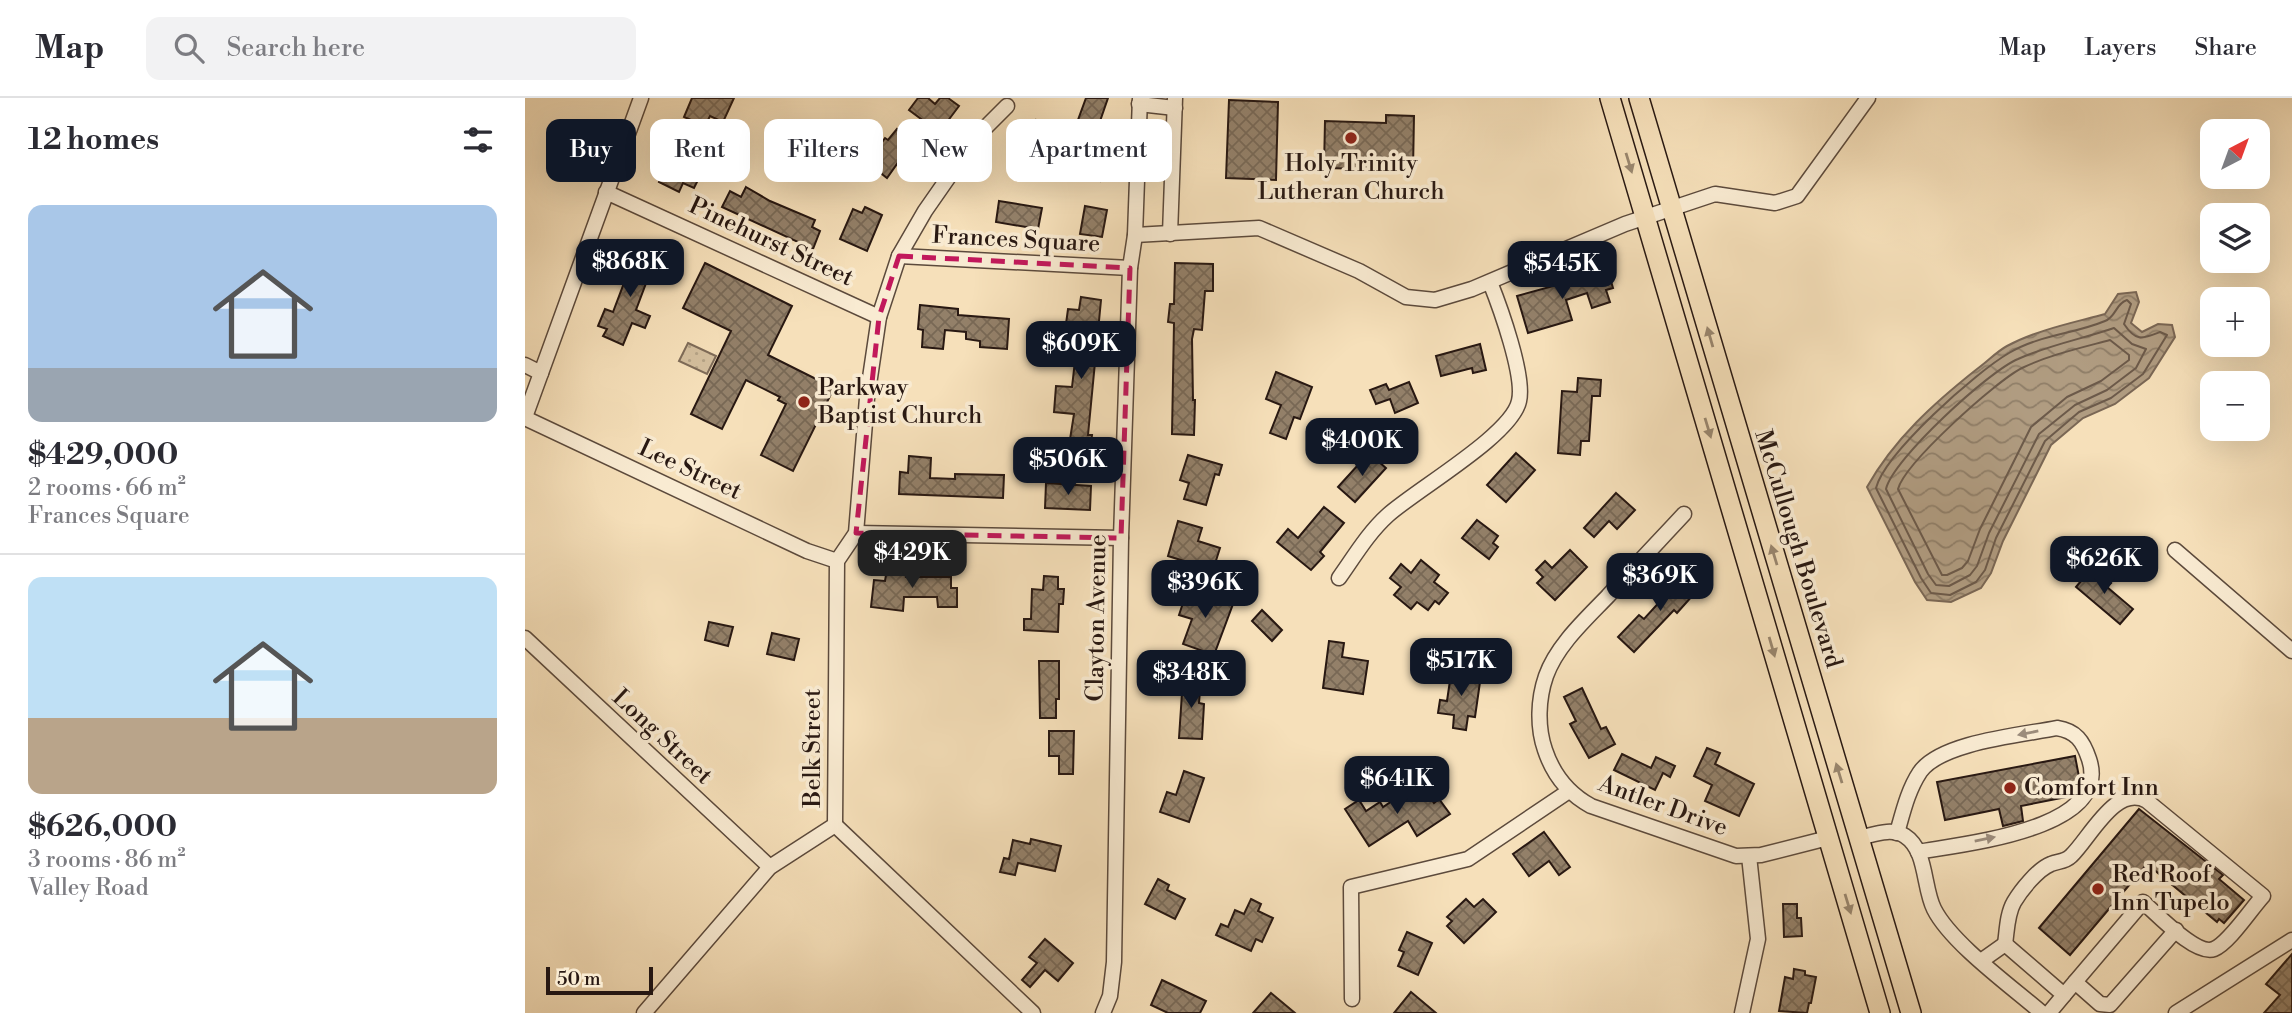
<!DOCTYPE html>
<meta charset="utf-8">
<style>
:root{--surface:#fff;--page:#f2f2f3;--text:#2b2b33;--muted:#7c7c81;--line:#e1e1e2;--accent:#111827}
body{margin:0;font-family:"Libre Bodoni",serif;background:var(--page);color:var(--text);height:100vh;display:flex;flex-direction:column;font-size:26px;white-space:nowrap}
*{box-sizing:border-box;margin:0}
p{font-size:23px;color:var(--muted)}
.icon{flex:none;width:38px;height:38px;fill:none;stroke:currentColor;stroke-width:2;stroke-linecap:round;stroke-linejoin:round}
.map{position:relative;flex:1;overflow:hidden}
.details{display:flex;flex-direction:column;background:var(--surface);width:525px}
.details>*{flex:none}
.hud{position:absolute;left:21px;top:21px;width:665px;height:63px;display:flex;gap:14px}
.needle{width:46px;rotate:41deg}
.buttons{position:absolute;left:1675px;top:21px;display:grid;gap:14px}
.buttons a{display:grid;place-items:center;width:70px;height:70px;border-radius:14px;background:var(--surface);box-shadow:0 7px 28px #0002;font-size:35px}
.scale{position:absolute;left:21px;bottom:18px;width:107px;box-sizing:border-box;padding-left:7px;border:4px solid #281812;border-top:0;font-size:19px;line-height:24px;white-space:nowrap;color:#281812;-webkit-text-stroke:5px #f9ebd2;paint-order:stroke}
.price{position:absolute;translate:-50% -60px;padding:0 16px;border-radius:14px;background:var(--accent);color:#fff;font-size:23px;line-height:46px;filter:drop-shadow(0 2px 4px #0008)}
.price::after{content:'';position:absolute;left:50%;top:42px;width:21px;height:16px;margin-left:-10px;background:inherit;clip-path:polygon(0 0,100% 0,50% 100%)}
.price.active{background:#222;color:#fff}
ul{padding:0;list-style:none}
li{display:grid;align-content:center;gap:14px;height:371px;padding:0 28px}
li+li{border-top:2px solid var(--line)}
li span{display:grid;place-items:center;height:217px;border-radius:14px;color:#555}
li>.icon{margin-inline-start:auto}
span .icon{width:126px;height:126px;fill:#fffc;stroke-width:1}
li b{font-size:30px}
h2{display:flex;justify-content:space-between;align-items:center;height:84px;padding:0 28px;font-size:30px}
.tag{padding:0 24px;border-radius:14px;background:var(--surface);box-shadow:0 7px 28px #0002;font-size:24px;line-height:63px}
.tag.active{background:var(--accent);color:#fff}
header{display:flex;align-items:center;gap:42px;box-sizing:border-box;height:98px;padding:0 35px;background:var(--surface);border-bottom:2px solid var(--line)}
header strong{font-size:33px}
nav{display:flex;gap:38px;margin-inline-start:auto;font-size:24px}
.search{width:490px;height:63px;background:var(--page);display:flex;align-items:center;gap:18px;box-sizing:border-box;padding:0 24px;border-radius:14px;color:var(--muted);font-size:26px}
main{display:flex;flex:1;min-height:0}
.map>svg:first-child{display:block}
.grass{fill:url(#grass-dots);stroke:#7e6b58;stroke-width:2}
.water{fill:url(#water-waves);stroke:#7a6755;stroke-width:2}
.lines{fill:none;stroke-linecap:round;stroke-linejoin:round}
.shore{stroke:#6c5a4a;stroke-width:2}
.building{fill:url(#building-cross-hatch);stroke:#281812;stroke-width:2}
.minor-casing{stroke:#5c4a3c;stroke-width:17}
.highway-casing{stroke:#281812;stroke-width:22}
.minor{stroke:#f9ebd2;stroke-width:14}
.highway{stroke:#f6e0ba;stroke-width:19}
.oneway{fill:#99866e}
.oneway2{fill:#9b8c7c}
.marked{fill:none;stroke:#c2185b;stroke-width:5;stroke-dasharray:14 9;stroke-linejoin:round}
.poi-dot{fill:#8f2418;stroke:#f9ebd2;stroke-width:2.5}
.labels{text-anchor:middle;dominant-baseline:central;stroke-width:7;stroke-linejoin:round;paint-order:stroke}
.poi-label{font-size:24px;fill:#281812;stroke:#f9ebd2;text-anchor:start}
.street-label{font-size:24px;fill:#281812;stroke:#f9ebd2}
</style>
<header>
<strong>Map</strong>
<div class="search"><svg class="icon" aria-label="search" viewBox="0 0 24 24"><circle cx="10" cy="10" r="6"/><path d="M15 15l6 6"/></svg>Search here</div>
<nav><a>Map</a><a>Layers</a><a>Share</a></nav>
</header>
<main>
<section class="details">
<h2>12 homes<svg class="icon" aria-label="filters" viewBox="0 0 24 24"><path d="M4 7h16M4 17h16"/><circle cx="9" cy="7" r="2"/><circle cx="15" cy="17" r="2"/></svg></h2>
<ul>
<li><span style="background:linear-gradient(#a9c7e8 75%,#9aa5b1 0)"><svg class="icon" aria-label="home" viewBox="0 0 24 24"><path d="M3 11l9-7 9 7M6 9v11h12V9"/></svg></span><div><b>$429,000</b><p>2 rooms · 66 m²</p><p>Frances Square</p></div></li>
<li><span style="background:linear-gradient(#bfe0f5 65%,#b9a48a 0)"><svg class="icon" aria-label="home" viewBox="0 0 24 24"><path d="M3 11l9-7 9 7M6 9v11h12V9"/></svg></span><div><b>$626,000</b><p>3 rooms · 86 m²</p><p>Valley Road</p></div></li>
</ul>
</section>
<div class="map">
<svg width="1767" height="915" viewBox="0 0 1767 915">
<defs>
<pattern id="grass-dots" width="8" height="8" patternUnits="userSpaceOnUse" patternTransform="scale(1.75)"><rect width="8" height="8" fill="#d3be9d"/><path d="M2 2h.1M6 6h.1" fill="none" stroke="#b5a386" stroke-width="1.8" stroke-linecap="round"/></pattern>
<pattern id="water-waves" width="16" height="10" patternUnits="userSpaceOnUse" patternTransform="scale(1.75)"><rect width="16" height="10" fill="#b09c81"/><path d="M0 5q4-4 8 0t8 0" fill="none" stroke="#8f7e68"/></pattern>
<pattern id="building-cross-hatch" width="8" height="8" patternUnits="userSpaceOnUse" patternTransform="scale(1.75)"><rect width="8" height="8" fill="#938069"/><path d="M0 0l8 8M0 8l8-8" fill="none" stroke="#786855"/></pattern>
</defs>
<rect width="100%" height="100%" fill="#f6e0ba"/>
<filter id="stains"><feTurbulence type="fractalNoise" baseFrequency=".00286" numOctaves="4"/><feColorMatrix values="0 0 0 0 .2 0 0 0 0 .09 0 0 0 0 .02 0 0 0 .5 -.17"/></filter>
<radialGradient id="worn" r=".72"><stop offset=".6" stop-color="#630" stop-opacity="0"/><stop offset="1" stop-color="#630" stop-opacity=".3"/></radialGradient>
<path class="grass" d="M 163,245 L 191,258 L 182,276 L 154,263 Z"/>
<path class="water" d="M 1611,194 L 1614,204 L 1606,225 L 1617,234 L 1633,226 L 1647,227 L 1650,239 L 1624,280 L 1590,306 L 1558,320 L 1526,347 L 1478,443 L 1466,475 L 1456,490 L 1426,504 L 1402,502 L 1390,484 L 1342,389 C 1369,341 1409,305 1452,271 C 1462,264 1471,254 1482,248 C 1512,232 1547,225 1580,216 L 1593,196 Z"/>
<g class="lines">
<g class="shore">
<path d="M 1602,202 L 1606,206 L 1599,226 C 1611,244 1617,241 1635,234 L 1642,237 L 1618,276 L 1586,300 L 1554,314 L 1520,343 L 1471,440 L 1460,472 L 1451,484 L 1425,497 L 1406,495 L 1396,480 L 1351,390 C 1360,355 1451,274 1484,255 C 1514,237 1549,236 1580,223 C 1591,219 1591,205 1602,202 Z"/>
<path d="M 1589,230 L 1607,246 L 1621,251 L 1611,270 L 1582,292 L 1550,307 L 1514,336 L 1464,435 L 1452,468 L 1445,477 L 1424,488 L 1411,487 L 1403,476 L 1361,391 C 1368,361 1464,273 1493,261 C 1524,247 1557,241 1589,230 Z"/>
<path d="M 1585,242 L 1604,257 L 1604,262 L 1576,283 L 1542,299 L 1506,329 L 1455,431 L 1443,463 L 1437,470 L 1422,477 L 1417,477 L 1373,391 C 1380,365 1471,283 1497,270 C 1524,257 1555,250 1585,242 Z"/>
</g>
</g>
<g class="building">
<path d="M 167,0 L 209,0 L 198,24 L 185,18 L 180,28 L 159,19 Z"/>
<path d="M 393,0 L 403,0 L 410,6 L 415,0 L 423,0 L 434,8 L 398,56 L 400,57 L 386,76 L 372,66 L 362,80 L 348,69 L 356,58 L 350,54 L 360,40 L 363,42 L 372,31 L 385,41 L 400,24 L 384,12 Z"/>
<path d="M 561,0 L 583,0 L 573,29 L 553,22 Z"/>
<path d="M 704,2 L 753,4 L 751,82 L 701,80 Z"/>
<path d="M 861,17 L 889,18 L 888,72 L 799,70 L 800,23 L 861,25 Z"/>
<path d="M 511,22 L 530,35 L 508,65 L 490,52 Z"/>
<path d="M 315,23 L 329,32 L 321,45 L 307,36 Z"/>
<path d="M 564,42 L 583,48 L 576,69 L 579,70 L 575,83 L 553,76 Z"/>
<path d="M 151,48 L 168,56 L 164,65 L 178,72 L 169,90 L 158,85 L 154,94 L 134,84 Z"/>
<path d="M 221,89 L 245,103 L 290,122 L 287,129 L 295,133 L 288,151 L 197,109 L 205,93 L 216,99 Z"/>
<path d="M 474,103 L 517,110 L 513,131 L 471,124 Z"/>
<path d="M 560,108 L 582,112 L 577,139 L 555,136 Z"/>
<path d="M 340,109 L 357,117 L 342,153 L 315,141 L 328,111 L 337,115 Z"/>
<path d="M 113,148 L 132,156 L 111,212 L 125,218 L 120,230 L 107,225 L 98,247 L 78,238 L 82,231 L 73,228 L 80,211 L 88,214 Z"/>
<path d="M 180,165 L 267,208 L 243,257 L 309,290 L 268,373 L 236,357 L 261,306 L 253,302 L 255,299 L 221,282 L 197,331 L 166,316 L 206,233 L 158,210 Z"/>
<path d="M 650,165 L 688,166 L 688,193 L 680,193 L 677,232 L 669,231 L 667,241 L 668,302 L 670,302 L 669,337 L 647,336 L 649,225 L 643,224 L 645,206 L 649,206 Z"/>
<path d="M 1083,173 L 1088,190 L 1081,192 L 1085,204 L 1067,210 L 1062,195 L 1041,202 L 1047,222 L 1003,235 L 992,198 Z"/>
<path d="M 556,199 L 576,202 L 563,337 L 567,337 L 563,370 L 541,367 L 549,316 L 529,314 L 531,288 L 547,289 L 554,228 L 541,226 L 543,211 L 554,212 Z"/>
<path d="M 395,207 L 433,211 L 433,217 L 484,221 L 482,251 L 455,249 L 455,243 L 441,241 L 441,234 L 420,232 L 418,251 L 397,249 L 398,232 L 393,231 Z"/>
<path d="M 955,246 L 961,272 L 948,275 L 947,270 L 916,278 L 911,258 Z"/>
<path d="M 751,274 L 787,289 L 775,321 L 769,319 L 761,341 L 745,335 L 756,307 L 741,301 Z"/>
<path d="M 1053,280 L 1076,282 L 1075,298 L 1067,298 L 1064,343 L 1056,343 L 1055,357 L 1033,355 L 1037,293 L 1052,294 Z"/>
<path d="M 884,284 L 893,305 L 870,315 L 865,301 L 851,306 L 845,292 L 861,286 L 864,292 Z"/>
<path d="M 844,355 L 861,370 L 830,404 L 813,389 Z"/>
<path d="M 991,355 L 1010,372 L 981,404 L 962,387 Z"/>
<path d="M 663,357 L 697,367 L 694,377 L 690,376 L 681,407 L 659,401 L 664,385 L 655,382 Z"/>
<path d="M 384,358 L 406,360 L 405,380 L 430,381 L 430,376 L 479,377 L 478,400 L 374,396 L 375,374 L 383,375 Z"/>
<path d="M 521,385 L 566,388 L 565,412 L 520,410 Z"/>
<path d="M 1091,395 L 1110,412 L 1092,431 L 1084,423 L 1069,439 L 1059,430 Z"/>
<path d="M 799,409 L 819,425 L 795,454 L 799,458 L 786,472 L 752,444 L 763,431 L 773,440 Z"/>
<path d="M 952,422 L 973,438 L 968,445 L 973,449 L 964,461 L 937,440 Z"/>
<path d="M 653,423 L 677,430 L 673,443 L 695,450 L 688,472 L 643,458 Z"/>
<path d="M 1045,452 L 1062,469 L 1030,502 L 1012,485 L 1018,479 L 1011,472 L 1020,463 L 1027,470 Z"/>
<path d="M 896,462 L 914,477 L 909,484 L 923,495 L 914,506 L 910,503 L 903,512 L 892,504 L 886,511 L 869,497 L 876,489 L 865,480 L 876,466 L 886,475 Z"/>
<path d="M 1567,470 L 1586,485 L 1582,489 L 1608,511 L 1595,526 L 1551,489 Z"/>
<path d="M 362,471 L 382,473 L 381,479 L 426,479 L 426,490 L 432,490 L 432,509 L 413,509 L 412,499 L 379,499 L 378,513 L 346,509 L 349,482 L 360,483 Z"/>
<path d="M 1161,475 L 1176,488 L 1152,515 L 1149,512 L 1109,554 L 1093,539 L 1114,517 L 1119,521 Z"/>
<path d="M 519,478 L 533,479 L 533,491 L 539,491 L 538,506 L 534,506 L 533,534 L 499,532 L 499,521 L 506,521 L 507,491 L 518,492 Z"/>
<path d="M 663,490 L 708,506 L 689,557 L 658,546 L 667,521 L 654,517 Z"/>
<path d="M 737,512 L 757,532 L 747,543 L 727,523 Z"/>
<path d="M 184,524 L 208,529 L 203,548 L 180,542 Z"/>
<path d="M 247,535 L 274,541 L 269,562 L 242,556 Z"/>
<path d="M 804,543 L 819,545 L 817,559 L 843,563 L 838,596 L 798,590 Z"/>
<path d="M 917,547 L 925,557 L 905,573 L 897,563 Z"/>
<path d="M 514,563 L 534,563 L 534,601 L 531,601 L 531,620 L 515,620 Z"/>
<path d="M 927,569 L 948,572 L 947,583 L 955,584 L 950,619 L 943,618 L 941,632 L 928,630 L 929,617 L 913,615 L 915,602 L 922,603 Z"/>
<path d="M 658,580 L 676,581 L 674,605 L 679,606 L 677,641 L 654,640 Z"/>
<path d="M 1057,590 L 1076,631 L 1081,629 L 1090,646 L 1064,660 L 1045,626 L 1051,623 L 1039,599 Z"/>
<path d="M 524,633 L 549,633 L 548,676 L 534,676 L 534,658 L 524,658 Z"/>
<path d="M 1182,650 L 1195,655 L 1190,666 L 1229,686 L 1214,718 L 1180,703 L 1187,687 L 1169,678 Z"/>
<path d="M 1097,656 L 1126,670 L 1131,659 L 1150,668 L 1145,679 L 1138,675 L 1130,692 L 1089,672 Z"/>
<path d="M 1550,658 L 1555,684 L 1546,698 L 1496,708 L 1498,723 L 1478,728 L 1474,711 L 1420,722 L 1412,684 Z"/>
<path d="M 659,673 L 679,680 L 664,724 L 635,714 L 642,694 L 651,697 Z"/>
<path d="M 900,692 L 909,705 L 914,701 L 925,716 L 892,738 L 883,723 L 844,748 L 820,711 L 834,702 L 841,713 L 855,704 L 858,709 L 882,693 L 887,701 Z"/>
<path d="M 1614,711 L 1698,777 L 1694,781 L 1719,802 L 1699,825 L 1694,821 L 1692,824 L 1622,766 L 1545,857 L 1514,830 Z"/>
<path d="M 1019,734 L 1045,769 L 1034,777 L 1024,763 L 1004,778 L 988,756 Z"/>
<path d="M 506,741 L 536,748 L 530,773 L 493,765 L 490,777 L 475,774 L 479,760 L 484,761 L 488,742 L 505,746 Z"/>
<path d="M 633,781 L 644,787 L 642,792 L 660,801 L 650,821 L 620,806 Z"/>
<path d="M 726,801 L 736,806 L 733,813 L 748,820 L 737,844 L 731,841 L 726,853 L 691,837 L 696,826 L 703,829 L 710,812 L 719,816 Z"/>
<path d="M 941,801 L 949,809 L 958,801 L 971,814 L 939,845 L 922,828 L 927,823 L 922,819 Z"/>
<path d="M 1258,806 L 1272,806 L 1272,820 L 1276,820 L 1277,838 L 1259,839 Z"/>
<path d="M 882,834 L 907,845 L 893,877 L 873,868 L 879,854 L 874,852 Z"/>
<path d="M 520,841 L 548,865 L 533,883 L 520,872 L 505,889 L 497,882 L 512,865 L 504,859 Z"/>
<path d="M 1767,856 L 1767,915 L 1739,915 L 1755,897 L 1741,886 Z"/>
<path d="M 1269,871 L 1280,873 L 1280,877 L 1291,879 L 1286,905 L 1284,905 L 1282,915 L 1254,913 L 1260,879 L 1268,881 Z"/>
<path d="M 637,882 L 681,903 L 675,915 L 643,915 L 626,907 Z"/>
<path d="M 886,894 L 911,915 L 869,915 Z"/>
<path d="M 746,895 L 770,915 L 728,915 Z"/>
</g>
<g class="lines">
<g class="minor-casing">
<g id="minor">
<path d="M 614,6 L 650,10"/>
<path d="M 81,94 L 354,219"/>
<path d="M 645,136 L 650,0"/>
<path d="M 610,137 L 734,130 L 834,173 L 881,199 L 910,202 L 947,191 L 1100,126 L 1190,96 L 1250,105 L 1272,98 L 1343,0"/>
<path d="M 374,158 L 605,170"/>
<path d="M 0,267 L 16,275"/>
<path d="M 0,319 L 116,0"/>
<path d="M 0,320 L 282,453 L 312,463"/>
<path d="M 1159,416 C 1134,443 1108,470 1083,498 C 1061,521 1032,547 1021,578 C 1013,601 1012,629 1020,652 C 1028,676 1044,696 1066,708 L 1211,758 L 1236,757 L 1303,740"/>
<path d="M 331,435 L 596,440"/>
<path d="M 1650,452 L 1767,553"/>
<path d="M 814,480 C 829,459 843,435 863,417 C 892,391 987,337 994,303 C 1000,278 975,209 965,184"/>
<path d="M 0,540 L 245,769"/>
<path d="M 310,727 L 508,915"/>
<path d="M 1372,735 C 1378,714 1383,692 1395,674 C 1416,644 1497,637 1532,630 C 1551,633 1558,643 1564,661 C 1588,732 1436,746 1393,754"/>
<path d="M 1333,740 C 1348,737 1366,729 1380,738 C 1402,752 1398,789 1409,811 C 1426,845 1487,889 1517,915"/>
<path d="M 1480,846 C 1482,833 1482,816 1489,804 C 1496,792 1513,771 1526,766 C 1533,763 1540,764 1546,758 C 1565,740 1591,685 1622,703 L 1738,798 C 1726,811 1704,845 1689,851 C 1671,858 1632,816 1618,804 L 1539,897"/>
<path d="M 1456,863 L 1480,846 L 1539,897 L 1524,915"/>
<path d="M 1550,884 L 1575,906 L 1585,907 L 1651,832"/>
<path d="M 827,901 L 826,789 L 943,761 L 1044,693"/>
<path d="M 119,915 L 245,769 L 310,727 L 312,463 L 331,435 L 342,300 L 354,219 L 374,158 L 400,113 L 439,57 L 459,31 L 482,8"/>
<path d="M 578,915 L 585,898 L 589,864 L 596,440 L 605,170 L 610,137 L 615,0"/>
<path d="M 1217,915 L 1233,841 L 1224,758"/>
<path d="M 1651,915 L 1767,842"/>
</g>
</g>
<g class="highway-casing">
<g id="highway">
<path d="M 1085,0 L 1355,915"/>
<path d="M 1114,0 L 1386,915"/>
</g>
</g>
<use href="#minor" class="minor"/>
<use href="#highway" class="highway"/>
</g>
<defs><path id="oneway-solid" d="M-6-.8H1V-3.2L6.5 0L1 3.2V.8H-6Z" transform="scale(1.75)"/></defs>
<g class="oneway">
<use href="#oneway-solid" transform="translate(1104 65) rotate(73)"/>
<use href="#oneway-solid" transform="translate(1185 239) rotate(-106)"/>
<use href="#oneway-solid" transform="translate(1183 330) rotate(73)"/>
<use href="#oneway-solid" transform="translate(1249 457) rotate(-107)"/>
<use href="#oneway-solid" transform="translate(1247 549) rotate(74)"/>
<use href="#oneway-solid" transform="translate(1314 675) rotate(-107)"/>
<use href="#oneway-solid" transform="translate(1323 806) rotate(73)"/>
</g>
<g class="oneway2">
<use href="#oneway-solid" transform="translate(1503 635) rotate(169)"/>
<use href="#oneway-solid" transform="translate(1460 741) rotate(-11)"/>
</g>
<path class="marked" d="M 374,158 L 605,170 L 596,440 L 331,435 L 354,219 Z"/>
<g class="poi-dot">
<circle cx="826" cy="40" r="7"/>
<circle cx="279" cy="304" r="7"/>
<circle cx="1485" cy="690" r="7"/>
<circle cx="1573" cy="791" r="7"/>
</g>
<g class="labels">
<g class="poi-label">
<text x="826" y="66" text-anchor="middle">Holy Trinity<tspan x="826" dy="28">Lutheran Church</tspan></text>
<text x="293" y="290">Parkway<tspan x="293" dy="28">Baptist Church</tspan></text>
<text x="1499" y="690">Comfort Inn</text>
<text x="1587" y="777">Red Roof<tspan x="1587" dy="28">Inn Tupelo</tspan></text>
</g>
<g class="street-label">
<text transform="translate(491 142) rotate(3)">Frances Square</text>
<text transform="translate(246 144) rotate(25)">Pinehurst Street</text>
<text transform="translate(165 372) rotate(25)">Lee Street</text>
<text transform="translate(1273 451) rotate(73)">McCullough Boulevard</text>
<text transform="translate(572 520) rotate(-89)">Clayton Avenue</text>
<text transform="translate(137 639) rotate(43)">Long Street</text>
<text transform="translate(288 650) rotate(-90)">Belk Street</text>
<text transform="translate(1138 708) rotate(20)">Antler Drive</text>
</g>
</g>
<rect width="100%" height="100%" filter="url(#stains)"/>
<rect width="100%" height="100%" fill="url(#worn)"/>
</svg>
<div class="buttons">
<a><svg class="needle" viewBox="-14 -14 28 28"><path d="M0-13l5 13h-10z" fill="#e53935"/><path d="M0 13l5-13h-10z" fill="#7c7c81"/></svg></a>
<a><svg class="icon" aria-label="layers" viewBox="0 0 24 24"><path d="M12 4l9 5-9 5-9-5zM3 14l9 5 9-5"/></svg></a>
<a>+</a>
<a>−</a>
</div>
<div class="scale">50 m</div>
<b class="price" style="left:105px;top:201px">$868K</b>
<b class="price" style="left:1037px;top:203px">$545K</b>
<b class="price" style="left:556px;top:283px">$609K</b>
<b class="price" style="left:837px;top:380px">$400K</b>
<b class="price" style="left:543px;top:399px">$506K</b>
<b class="price active" style="left:387px;top:492px">$429K</b>
<b class="price" style="left:1579px;top:498px">$626K</b>
<b class="price" style="left:1135px;top:515px">$369K</b>
<b class="price" style="left:680px;top:522px">$396K</b>
<b class="price" style="left:936px;top:600px">$517K</b>
<b class="price" style="left:666px;top:612px">$348K</b>
<b class="price" style="left:872px;top:718px">$641K</b>
<div class="hud">
<a class="tag active">Buy</a>
<a class="tag">Rent</a>
<a class="tag">Filters</a>
<a class="tag">New</a>
<a class="tag">Apartment</a>
</div>
</div>
</main>
